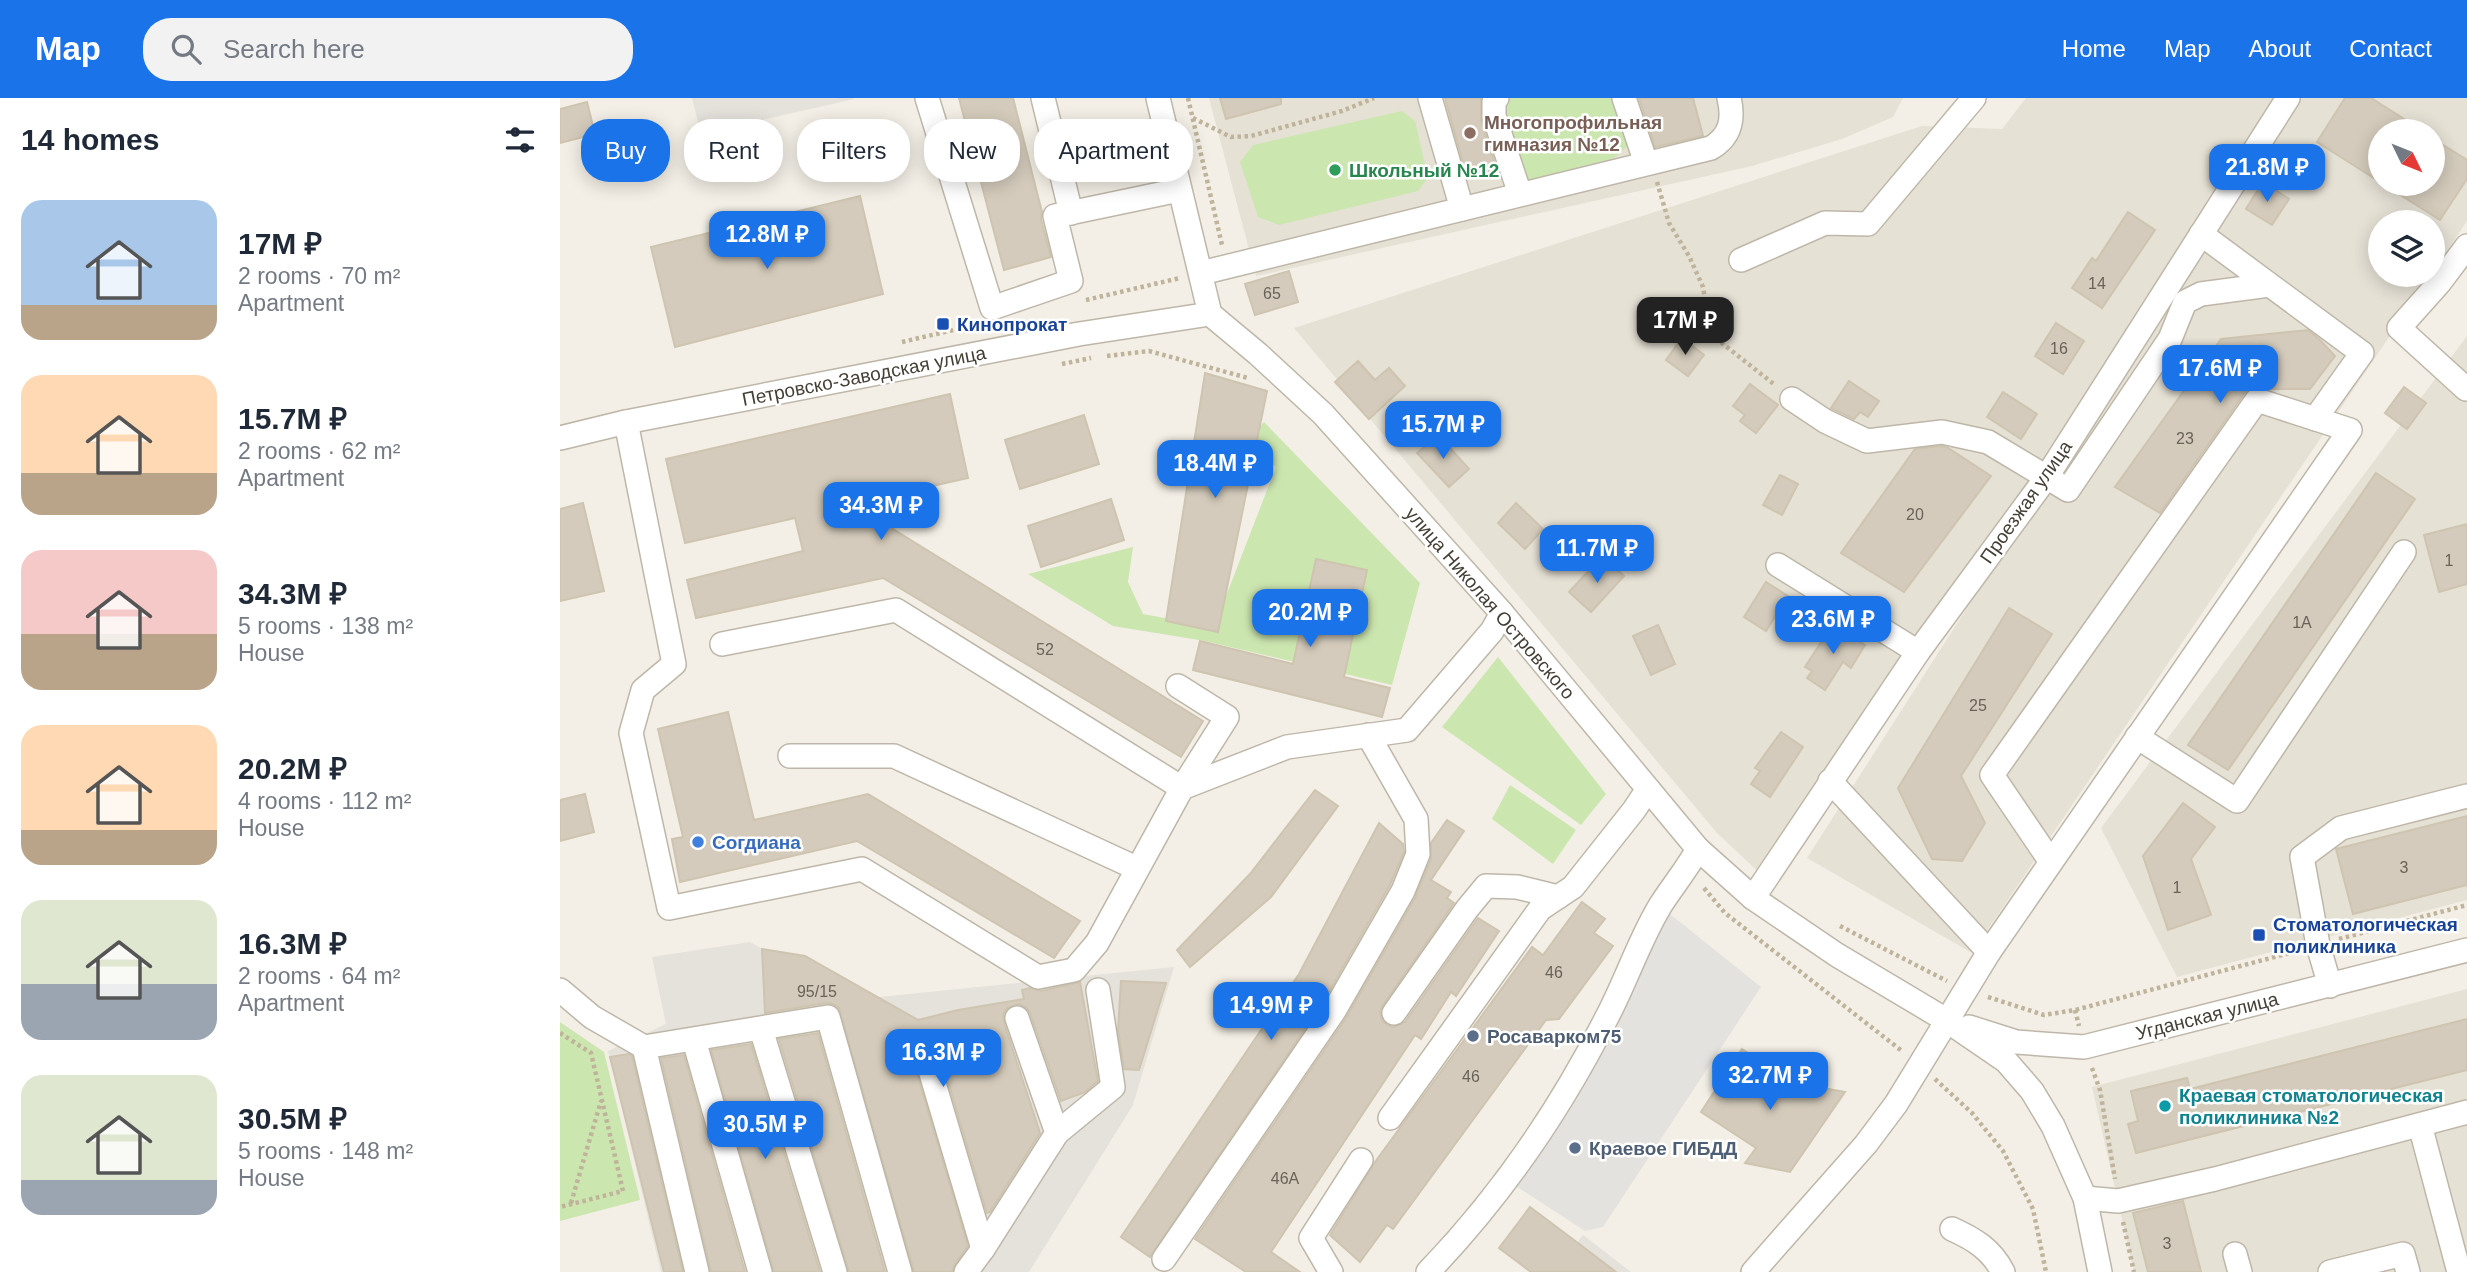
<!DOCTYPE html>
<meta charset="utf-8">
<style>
:root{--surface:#fff;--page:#f2f2f3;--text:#1f2937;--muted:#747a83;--accent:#1a73e8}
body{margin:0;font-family:Arial,sans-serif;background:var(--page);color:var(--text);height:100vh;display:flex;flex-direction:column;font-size:26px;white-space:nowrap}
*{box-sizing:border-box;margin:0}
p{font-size:23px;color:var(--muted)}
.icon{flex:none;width:38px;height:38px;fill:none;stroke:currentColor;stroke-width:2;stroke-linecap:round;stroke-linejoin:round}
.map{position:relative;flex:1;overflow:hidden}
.drawer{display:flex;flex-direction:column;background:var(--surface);width:560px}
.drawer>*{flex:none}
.hud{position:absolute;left:21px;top:21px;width:665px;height:63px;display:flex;gap:14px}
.needle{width:46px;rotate:133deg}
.fabs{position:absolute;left:1808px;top:21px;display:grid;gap:14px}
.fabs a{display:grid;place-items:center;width:77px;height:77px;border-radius:50%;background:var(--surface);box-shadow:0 4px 18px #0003;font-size:35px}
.price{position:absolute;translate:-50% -60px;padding:0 16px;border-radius:14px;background:var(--accent);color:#fff;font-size:23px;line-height:46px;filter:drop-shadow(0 2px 4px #0008)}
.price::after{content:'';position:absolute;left:50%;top:42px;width:21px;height:16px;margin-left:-10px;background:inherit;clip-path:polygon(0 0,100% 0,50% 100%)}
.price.current{background:#222;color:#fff}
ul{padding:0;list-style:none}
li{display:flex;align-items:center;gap:21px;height:175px;padding:0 21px}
li span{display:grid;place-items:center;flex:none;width:196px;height:140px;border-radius:21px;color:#555}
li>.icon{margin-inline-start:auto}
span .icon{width:84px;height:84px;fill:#fffc;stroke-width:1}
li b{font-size:30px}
h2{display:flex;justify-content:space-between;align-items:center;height:84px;padding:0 21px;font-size:30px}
.tag{padding:0 24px;border-radius:28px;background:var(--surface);box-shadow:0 4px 18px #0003;font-size:24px;line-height:63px}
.tag.current{background:var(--accent);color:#fff}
header{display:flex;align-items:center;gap:42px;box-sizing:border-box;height:98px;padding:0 35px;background:var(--accent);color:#fff}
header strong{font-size:33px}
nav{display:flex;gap:38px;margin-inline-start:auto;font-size:24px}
.search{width:490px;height:63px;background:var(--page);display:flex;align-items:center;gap:18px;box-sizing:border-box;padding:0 24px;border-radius:28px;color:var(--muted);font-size:26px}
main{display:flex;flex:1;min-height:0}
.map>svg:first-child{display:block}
.residential{fill:#e6e1d5;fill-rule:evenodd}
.industrial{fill:#e5e1db}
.green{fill:#cce6b0}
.parking{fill:#e4e2de}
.building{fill:#d4cbbc;stroke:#cec4af;stroke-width:2}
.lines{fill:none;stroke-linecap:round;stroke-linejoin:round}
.minor-casing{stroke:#beb7a9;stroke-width:26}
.path{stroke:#bfb49b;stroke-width:4.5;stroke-dasharray:3.5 3.5;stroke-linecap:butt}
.minor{stroke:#fff;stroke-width:23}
.education-dot{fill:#8d6e63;stroke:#fff;stroke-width:2.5}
.leisure-dot{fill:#2e9e5b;stroke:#fff;stroke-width:2.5}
.transit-dot{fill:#1a4fb4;stroke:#fff;stroke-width:2.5}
.shop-dot{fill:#3f7fe0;stroke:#fff;stroke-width:2.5}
.service-dot{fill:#5c6f8a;stroke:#fff;stroke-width:2.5}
.culture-dot{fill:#0f9aa8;stroke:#fff;stroke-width:2.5}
.labels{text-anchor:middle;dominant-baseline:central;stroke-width:5;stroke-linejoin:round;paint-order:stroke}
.number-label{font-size:16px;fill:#696358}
.education-label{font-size:19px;font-weight:bold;fill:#785e54;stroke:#fff;text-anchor:start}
.leisure-label{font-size:19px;font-weight:bold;fill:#27864d;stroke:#fff;text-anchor:start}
.transit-label{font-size:19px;font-weight:bold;fill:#164399;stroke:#fff;text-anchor:start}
.street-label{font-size:19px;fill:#454036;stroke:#fff}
.shop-label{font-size:19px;font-weight:bold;fill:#366cbe;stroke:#fff;text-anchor:start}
.service-label{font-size:19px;font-weight:bold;fill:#4e5e75;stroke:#fff;text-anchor:start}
.culture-label{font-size:19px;font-weight:bold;fill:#0d838f;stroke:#fff;text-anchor:start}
</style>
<header>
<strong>Map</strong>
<div class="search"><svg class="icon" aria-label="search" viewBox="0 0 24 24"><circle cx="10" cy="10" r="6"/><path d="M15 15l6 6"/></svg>Search here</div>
<nav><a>Home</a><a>Map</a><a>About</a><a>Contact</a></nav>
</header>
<main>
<section class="drawer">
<h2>14 homes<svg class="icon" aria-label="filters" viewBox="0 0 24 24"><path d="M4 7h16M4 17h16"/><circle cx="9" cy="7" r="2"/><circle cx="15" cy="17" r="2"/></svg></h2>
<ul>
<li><span style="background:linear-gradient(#a9c7e8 75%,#b9a48a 0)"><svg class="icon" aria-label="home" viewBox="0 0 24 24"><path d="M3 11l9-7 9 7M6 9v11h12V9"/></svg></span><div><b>17M ₽</b><p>2 rooms · 70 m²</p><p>Apartment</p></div></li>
<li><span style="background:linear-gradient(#ffd9b3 70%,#b9a48a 0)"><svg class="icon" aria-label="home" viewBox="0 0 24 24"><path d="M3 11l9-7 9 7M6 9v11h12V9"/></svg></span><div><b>15.7M ₽</b><p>2 rooms · 62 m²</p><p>Apartment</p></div></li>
<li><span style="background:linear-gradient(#f6c9c9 60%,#b9a48a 0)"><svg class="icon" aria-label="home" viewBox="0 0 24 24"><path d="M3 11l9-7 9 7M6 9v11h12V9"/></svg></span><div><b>34.3M ₽</b><p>5 rooms · 138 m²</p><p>House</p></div></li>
<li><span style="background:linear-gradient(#ffd9b3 75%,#b9a48a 0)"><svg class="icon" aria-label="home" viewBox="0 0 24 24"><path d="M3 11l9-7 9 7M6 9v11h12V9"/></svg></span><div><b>20.2M ₽</b><p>4 rooms · 112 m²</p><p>House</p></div></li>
<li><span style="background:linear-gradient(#dfe7d0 60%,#9aa5b1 0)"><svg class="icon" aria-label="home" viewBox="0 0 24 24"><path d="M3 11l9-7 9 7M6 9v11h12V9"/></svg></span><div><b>16.3M ₽</b><p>2 rooms · 64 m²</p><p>Apartment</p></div></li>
<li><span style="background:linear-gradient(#dfe7d0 75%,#9aa5b1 0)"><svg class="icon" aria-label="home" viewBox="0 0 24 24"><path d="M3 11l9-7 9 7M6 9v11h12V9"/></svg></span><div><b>30.5M ₽</b><p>5 rooms · 148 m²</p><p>House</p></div></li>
</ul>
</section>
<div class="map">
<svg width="1907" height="1174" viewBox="0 0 1907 1174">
<rect width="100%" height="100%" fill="#f3efe6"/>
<g class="residential">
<path d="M 649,0 L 1343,0 L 1333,19 L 1282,41 L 1192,68 L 696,178 Z"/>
<path d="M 1466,0 L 1717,0 L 1486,380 L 1205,780 L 1157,735 L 734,230 L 1362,28 L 1442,31 Z"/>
<path d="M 1733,0 L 1907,0 L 1907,123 L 1873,174 L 1872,124 L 1820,124 L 1820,177 L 1871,177 L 1412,855 L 1247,760 ZM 1820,33 L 1872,33 L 1872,86 L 1820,86 Z"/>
<path d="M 1907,238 L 1907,802 L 1617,879 L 1541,730 Z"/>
<path d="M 1907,891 L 1907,1174 L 1574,1174 L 1532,989 Z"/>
</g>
<g class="industrial">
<path d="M 132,0 L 293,0 L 294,1 L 141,36 Z"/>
<path d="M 190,844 L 290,902 L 614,869 L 573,1007 L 469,1174 L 101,1174 L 48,953 L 106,926 L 92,859 Z"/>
<path d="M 1023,1137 L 1071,1174 L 994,1174 Z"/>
</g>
<g class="green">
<path d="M 950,0 L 1059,0 L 1068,47 C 1045,75 1002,78 969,86 L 941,6 Z"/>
<path d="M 842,13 L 855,23 L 868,80 L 858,93 L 719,127 L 698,119 L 680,64 L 693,47 Z"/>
<path d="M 704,324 L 860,485 L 832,587 L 645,543 L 553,528 L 468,476 L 573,449 L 568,484 L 583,516 L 654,529 L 716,369 L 694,349 L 696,333 Z"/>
<path d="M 938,559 L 1046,696 L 1021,727 L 882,629 Z"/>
<path d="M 950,687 L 1016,732 L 993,766 L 932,721 Z"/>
<path d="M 0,924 L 44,954 L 80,1102 L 0,1123 Z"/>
</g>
<path class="parking" d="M 1100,808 L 1201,889 L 1043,1129 L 1025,1133 L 945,1081 Z"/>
<g class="building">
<path d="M 399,0 L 453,0 L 482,114 L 481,121 L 491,159 L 444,172 Z"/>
<path d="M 660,0 L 721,0 L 721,6 L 666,21 Z"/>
<path d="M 885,0 L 921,0 L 921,22 L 937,72 L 907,79 Z"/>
<path d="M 1079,0 L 1133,0 L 1143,38 L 1095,49 Z"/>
<path d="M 1785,0 L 1811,0 L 1863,33 L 1820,33 L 1820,84 L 1757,44 Z"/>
<path d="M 27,4 L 35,36 L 0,45 L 0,11 Z"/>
<path d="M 1872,40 L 1907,62 L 1907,81 L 1880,122 L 1823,86 L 1872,86 Z"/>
<path d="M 1703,84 L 1729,101 L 1712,127 L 1686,111 Z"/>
<path d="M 300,98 L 323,196 L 115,249 L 91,149 Z"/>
<path d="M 1568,114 L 1595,132 L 1542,210 L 1512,190 L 1532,160 L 1536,163 Z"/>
<path d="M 729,173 L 738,204 L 695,217 L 685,186 Z"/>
<path d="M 1496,225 L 1524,243 L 1503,276 L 1475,258 Z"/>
<path d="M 1748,232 L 1760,242 L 1775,258 L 1750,291 L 1708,291 L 1693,289 L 1686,293 L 1600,415 L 1555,389 L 1661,241 Z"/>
<path d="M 1122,240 L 1144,257 L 1128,278 L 1106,262 Z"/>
<path d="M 798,263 L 815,282 L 829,270 L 845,288 L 809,321 L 775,284 Z"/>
<path d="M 645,275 L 707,293 L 658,534 L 606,523 Z"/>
<path d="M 1289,283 L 1319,303 L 1308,319 L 1300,314 L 1294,321 L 1271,310 Z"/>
<path d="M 1190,286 L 1218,307 L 1196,335 L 1180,323 L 1185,317 L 1173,308 Z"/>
<path d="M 1844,289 L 1866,305 L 1847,331 L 1825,315 Z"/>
<path d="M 1443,294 L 1477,316 L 1461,341 L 1427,319 Z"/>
<path d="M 390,296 L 408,380 L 341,395 L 333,431 L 643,623 L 621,659 L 323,480 L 136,520 L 127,482 L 243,453 L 235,420 L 125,445 L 106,361 Z"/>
<path d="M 524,317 L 539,366 L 460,391 L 445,342 Z"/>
<path d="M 878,337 L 909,371 L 889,389 L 857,355 Z"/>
<path d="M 1381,348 L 1388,350 L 1431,378 L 1344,494 L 1281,455 L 1355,351 Z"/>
<path d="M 1816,375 L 1855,401 L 1668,672 L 1628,647 Z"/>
<path d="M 1220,377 L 1238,386 L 1222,417 L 1203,407 Z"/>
<path d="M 551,401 L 564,442 L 481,469 L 468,428 Z"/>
<path d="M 23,405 L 44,493 L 0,503 L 0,411 Z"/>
<path d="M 956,405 L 983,431 L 965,451 L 938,425 Z"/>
<path d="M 1907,426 L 1907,486 L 1879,494 L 1864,437 Z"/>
<path d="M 1045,460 L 1064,478 L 1031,514 L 1009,494 L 1034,467 L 1037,469 Z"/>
<path d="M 756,461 L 807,472 L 784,579 L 830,590 L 822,619 L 633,572 L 640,543 L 733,566 Z"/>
<path d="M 1206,484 L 1228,498 L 1206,533 L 1184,519 Z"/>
<path d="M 1449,510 L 1492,536 L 1401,678 L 1425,725 L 1402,763 L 1372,761 L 1338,690 Z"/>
<path d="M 1273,526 L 1305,547 L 1291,570 L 1283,564 L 1265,592 L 1247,580 L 1252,573 L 1245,569 Z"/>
<path d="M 1098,527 L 1115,566 L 1091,577 L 1073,538 Z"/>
<path d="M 168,614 L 194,722 L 308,696 L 520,823 L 494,860 L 297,743 L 120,784 L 112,741 L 123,739 L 98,631 Z"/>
<path d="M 1221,634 L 1243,649 L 1210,699 L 1191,686 L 1200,673 L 1195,670 Z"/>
<path d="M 755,692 L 778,708 L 711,799 L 630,869 L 617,852 L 690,776 Z"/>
<path d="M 25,696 L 34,734 L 0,743 L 0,702 Z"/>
<path d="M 1623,705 L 1655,729 L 1631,761 L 1651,817 L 1608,832 L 1583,758 Z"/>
<path d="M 1907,718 L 1907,787 L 1793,816 L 1776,751 Z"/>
<path d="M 887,722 L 904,733 L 871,782 L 891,794 L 887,800 L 894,805 L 823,907 L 820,914 L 822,921 L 827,927 L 833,929 L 845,924 L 918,820 L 939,833 L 896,898 L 891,894 L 861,941 L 855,937 L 711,1154 L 740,1174 L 686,1174 L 635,1141 L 786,920 L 855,800 L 871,761 L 871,745 Z"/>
<path d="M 819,725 L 843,746 L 844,754 L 830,787 L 762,906 L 590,1159 L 561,1139 L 739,876 Z"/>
<path d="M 1022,804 L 1045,821 L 1034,835 L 1053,848 L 999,921 L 986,922 L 833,1131 L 827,1127 L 800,1164 L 770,1137 L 815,1064 L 972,849 L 983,857 Z"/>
<path d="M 202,851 L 245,858 L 358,922 L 398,912 L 464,901 L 462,892 L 470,890 L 481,893 L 520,884 L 538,983 L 525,994 L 501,1003 L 470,915 L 466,909 L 459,906 L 447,910 L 443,917 L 444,925 L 480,1035 L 430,1114 L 427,1115 L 378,950 L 374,944 L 368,941 L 360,942 L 352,951 L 352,959 L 408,1148 L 395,1166 L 392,1174 L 354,1174 L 279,910 L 273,906 L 266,905 L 205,915 Z"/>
<path d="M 561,883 L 606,885 L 579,972 L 564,971 L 558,932 Z"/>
<path d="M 1907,921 L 1907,972 L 1576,1055 L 1568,1026 L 1578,1023 L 1571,993 L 1627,980 L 1630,991 Z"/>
<path d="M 258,935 L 325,1174 L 289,1174 L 219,941 Z"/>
<path d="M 191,946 L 260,1174 L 214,1174 L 151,952 Z"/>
<path d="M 1182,951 L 1234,985 L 1285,994 L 1230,1074 L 1185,1065 L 1196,1050 L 1141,1014 Z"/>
<path d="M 69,956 L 72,958 L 123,1174 L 104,1174 L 50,959 Z"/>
<path d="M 124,957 L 185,1174 L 151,1174 L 101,960 Z"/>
<path d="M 1623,1103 L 1641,1174 L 1588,1174 L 1573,1115 Z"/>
<path d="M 970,1109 L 1010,1139 L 1056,1174 L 971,1174 L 939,1150 Z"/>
</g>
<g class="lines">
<g class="minor-casing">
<g id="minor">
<path d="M 367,0 L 432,210 L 511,183 L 495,118 L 619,92"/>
<path d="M 483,0 L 511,115"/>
<path d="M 598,0 L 650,216 L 698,256 L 763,316 L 942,515 L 1138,751 L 1193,800 L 1277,857 L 1386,922 L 1446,963 L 1472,993 L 1493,1028 L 1525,1100 L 1540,1174"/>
<path d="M 870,0 L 902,111"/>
<path d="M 937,0 L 934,4 L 934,18 L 960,96"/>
<path d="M 1064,0 L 1086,65"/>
<path d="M 1641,136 L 1802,255 L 1755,321"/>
<path d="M 1181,162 L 1265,125 L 1308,126 L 1414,0"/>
<path d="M 641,175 L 1151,50 C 1171,38 1174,21 1169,0"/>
<path d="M 1906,291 L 1839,230 L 1880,184 L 1907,148"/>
<path d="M 1232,301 L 1265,323 L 1307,343 L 1382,334 L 1428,344 L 1508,392 L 1610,241 L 1625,204 L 1641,196 L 1709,187"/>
<path d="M 66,324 L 114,566 L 83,592 L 71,635 L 109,810 L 302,771 L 478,879 L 514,872 L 537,845 L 622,690 L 727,649 L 847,632 L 932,533 L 942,515"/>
<path d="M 0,340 L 66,324 L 519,236 L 650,216"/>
<path d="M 1218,467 L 1358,554"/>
<path d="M 162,546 L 336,512 L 622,690 L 667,619 L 618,588"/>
<path d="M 1577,639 L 1677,703 L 1844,454"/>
<path d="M 230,658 L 334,658 L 576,770"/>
<path d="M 1270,683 L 1429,854"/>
<path d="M 1193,800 L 1358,554 L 1486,380 L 1728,0"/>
<path d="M 1770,888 L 1758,847 L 1742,759 L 1781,730 L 1907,698"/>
<path d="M 0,892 L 32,919 L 84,949 L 268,919 L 340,1174"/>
<path d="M 834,915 L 907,811 L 926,788 L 957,789 L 998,799"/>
<path d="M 1409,929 L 1456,944 L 1524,949 L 1907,852"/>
<path d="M 201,931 L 275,1174"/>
<path d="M 134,942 L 200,1174"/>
<path d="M 84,949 L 137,1174"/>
<path d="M 365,955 L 423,1151"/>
<path d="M 830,1020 L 980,811 L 1013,789 L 1074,712 L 1088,691"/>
<path d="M 1860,1027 L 1899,1174"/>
<path d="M 497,1035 L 553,989 L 538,892"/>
<path d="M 1525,1100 L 1558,1103 L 1655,1081 L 1907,1014"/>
<path d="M 1392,1131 C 1414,1141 1431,1151 1443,1174"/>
<path d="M 1675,1156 L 1680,1174"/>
<path d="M 604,1161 L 774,913 L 843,793 L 858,756 L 856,721 L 808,637"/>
<path d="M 406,1174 L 423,1151 L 497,1035 L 457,920"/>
<path d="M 771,1174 L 751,1140 L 801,1062"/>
<path d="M 868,1174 C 941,1098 1000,1012 1047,919 C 1066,883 1079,843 1100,808 C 1112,789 1127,771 1138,751"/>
<path d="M 1193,1174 L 1306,1046 L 1336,1006 L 1429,854 L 1790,332 L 1697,302 L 1432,677 L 1491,764"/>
<path d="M 1770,1174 L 1843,1156 L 1848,1174"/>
</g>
</g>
<g class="path">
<path d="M 628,0 L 662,147"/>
<path d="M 633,20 L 671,39 L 691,38 L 782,13 L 814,0"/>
<path d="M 1097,84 L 1109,125 L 1129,158 L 1143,189 L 1150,230 L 1163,246 L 1215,287"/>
<path d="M 526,202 L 620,180"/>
<path d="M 342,244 L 419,226"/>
<path d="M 547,258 L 589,253 L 688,280"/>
<path d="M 502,266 L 531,260"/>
<path d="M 1144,790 L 1165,815 L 1342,953"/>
<path d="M 1280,828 L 1387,883"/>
<path d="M 1779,841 L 1907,807"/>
<path d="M 1428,899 L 1484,917 L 1515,912 L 1737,853"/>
<path d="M 1515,912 L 1519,928"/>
<path d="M 0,935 L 31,955 L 63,1093 L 0,1109"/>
<path d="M 1532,970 L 1540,992 L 1555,1081"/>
<path d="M 1375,981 L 1412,1015 L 1443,1053 L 1473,1111 L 1486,1174"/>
<path d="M 11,1105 L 41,1003"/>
<path d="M 1563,1124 L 1574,1174"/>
</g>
<use href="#minor" class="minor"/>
</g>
<circle class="education-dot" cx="910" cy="35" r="7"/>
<circle class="leisure-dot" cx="775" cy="72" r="7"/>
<g class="transit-dot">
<rect x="376" y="219" width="14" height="14" rx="3.5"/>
<rect x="1692" y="830" width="14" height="14" rx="3.5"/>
</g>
<circle class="shop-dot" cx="138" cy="744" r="7"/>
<g class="service-dot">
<circle cx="913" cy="938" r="7"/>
<circle cx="1015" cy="1050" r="7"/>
</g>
<circle class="culture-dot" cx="1605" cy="1008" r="7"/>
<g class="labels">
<g class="number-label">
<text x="1537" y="185">14</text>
<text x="712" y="195">65</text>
<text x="1499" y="250">16</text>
<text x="1625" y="340">23</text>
<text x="1355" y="416">20</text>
<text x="1889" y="462">1</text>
<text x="1742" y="524">1А</text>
<text x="485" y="551">52</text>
<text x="1418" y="607">25</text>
<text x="1844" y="769">3</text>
<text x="1617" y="789">1</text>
<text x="994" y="874">46</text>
<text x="257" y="893">95/15</text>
<text x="911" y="978">46</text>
<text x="725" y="1080">46А</text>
<text x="1607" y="1145">3</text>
</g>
<g class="education-label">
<text x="924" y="24">Многопрофильная<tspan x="924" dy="22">гимназия №12</tspan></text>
</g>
<g class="leisure-label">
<text x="789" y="72">Школьный №12</text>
</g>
<g class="transit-label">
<text x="397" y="226">Кинопрокат</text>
<text x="1713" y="826">Стоматологическая<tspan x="1713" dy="22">поликлиника</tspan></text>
</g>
<g class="street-label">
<text transform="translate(304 278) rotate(-11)">Петровско-Заводская улица</text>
<text transform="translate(1466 404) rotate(-55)">Проезжая улица</text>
<text transform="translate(930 505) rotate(49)">улица Николая Островского</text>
<text transform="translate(1647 918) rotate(-14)">Угданская улица</text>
</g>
<g class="shop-label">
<text x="152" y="744">Согдиана</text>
</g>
<g class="service-label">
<text x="927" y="938">Росаварком75</text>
<text x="1029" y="1050">Краевое ГИБДД</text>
</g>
<g class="culture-label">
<text x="1619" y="997">Краевая стоматологическая<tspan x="1619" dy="22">поликлиника №2</tspan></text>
</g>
</g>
</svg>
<div class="fabs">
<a><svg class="needle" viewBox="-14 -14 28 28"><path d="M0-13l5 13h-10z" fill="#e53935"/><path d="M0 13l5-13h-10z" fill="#747a83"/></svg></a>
<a><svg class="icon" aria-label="layers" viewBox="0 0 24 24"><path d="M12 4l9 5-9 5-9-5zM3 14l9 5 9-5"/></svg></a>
</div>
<b class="price" style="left:1707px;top:106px">21.8M ₽</b>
<b class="price" style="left:207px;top:173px">12.8M ₽</b>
<b class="price current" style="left:1125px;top:259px">17M ₽</b>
<b class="price" style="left:1660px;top:307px">17.6M ₽</b>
<b class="price" style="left:883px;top:363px">15.7M ₽</b>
<b class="price" style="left:655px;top:402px">18.4M ₽</b>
<b class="price" style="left:321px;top:444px">34.3M ₽</b>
<b class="price" style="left:1037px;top:487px">11.7M ₽</b>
<b class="price" style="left:750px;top:551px">20.2M ₽</b>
<b class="price" style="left:1273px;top:558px">23.6M ₽</b>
<b class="price" style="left:711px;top:944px">14.9M ₽</b>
<b class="price" style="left:383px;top:991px">16.3M ₽</b>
<b class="price" style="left:1210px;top:1014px">32.7M ₽</b>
<b class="price" style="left:205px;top:1063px">30.5M ₽</b>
<div class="hud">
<a class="tag current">Buy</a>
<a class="tag">Rent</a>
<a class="tag">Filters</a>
<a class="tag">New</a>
<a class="tag">Apartment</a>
</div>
</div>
</main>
